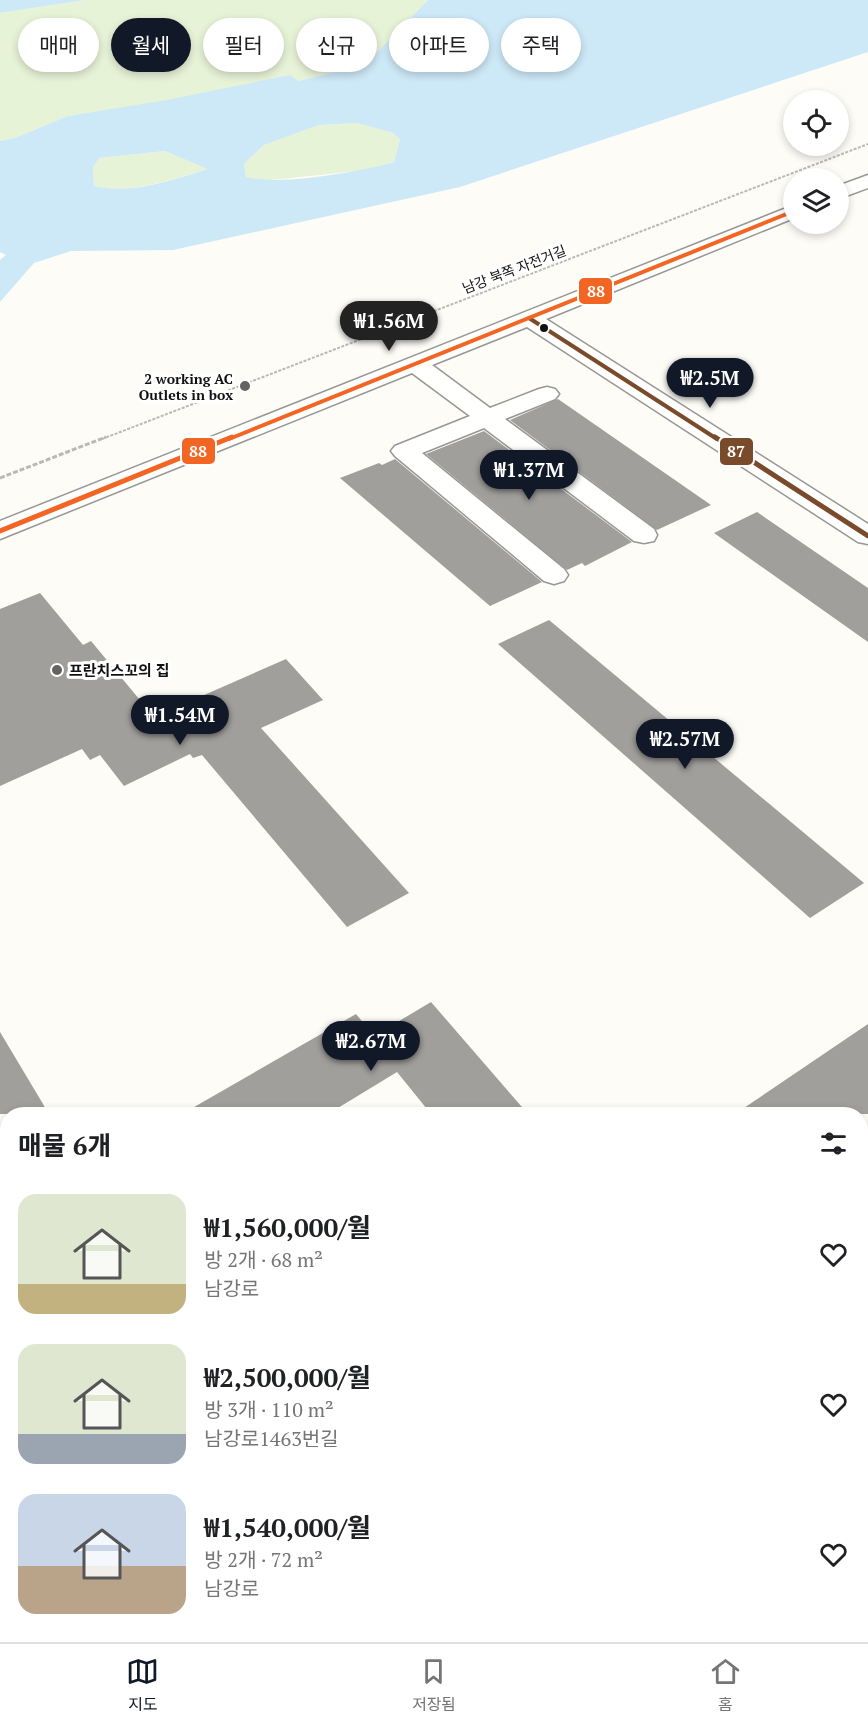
<!DOCTYPE html>
<html lang="ko">
<meta charset="utf-8">
<style>
:root{--surface:#fff;--page:#f6f6f6;--text:#202124;--muted:#757577;--line:#e0e0e0;--accent:#111827}
body{margin:0;font-family:"PT Serif","Noto Sans KR",serif;background:var(--page);color:var(--text);height:100vh;display:flex;flex-direction:column;font-size:22px;white-space:nowrap}
*{box-sizing:border-box;margin:0}
p{font-size:20px;color:var(--muted)}
.icon{flex:none;width:33px;height:33px;fill:none;stroke:currentColor;stroke-width:2;stroke-linecap:round;stroke-linejoin:round}
.map{position:relative;flex:1;overflow:hidden}
.drawer{position:absolute;left:0px;top:1107px;width:868px;height:536px;display:flex;flex-direction:column;background:var(--surface);border-radius:24px 24px 0 0;box-shadow:0 3px 9px #0003}
.drawer>*{flex:none}
.banner{position:absolute;left:18px;top:18px;width:832px;height:54px;display:flex;gap:12px}
.fabs{position:absolute;left:783px;top:90px;display:grid;gap:12px}
.fabs a{display:grid;place-items:center;width:66px;height:66px;border-radius:50%;background:var(--surface);box-shadow:0 3px 9px #0003;font-size:30px}
.price{position:absolute;translate:-50% -51px;padding:0 14px;border-radius:21px;background:var(--accent);color:#fff;font-size:20px;line-height:39px;filter:drop-shadow(0 2px 3px #0008)}
.price::after{content:'';position:absolute;left:50%;top:36px;width:18px;height:14px;margin-left:-9px;background:inherit;clip-path:polygon(0 0,100% 0,50% 100%)}
.price.on{background:#222;color:#fff}
ul{padding:0;list-style:none}
li{display:flex;align-items:center;gap:18px;height:150px;padding:0 18px}
li span{display:grid;place-items:center;flex:none;width:168px;height:120px;border-radius:18px;color:#555}
li>.icon{margin-inline-start:auto}
span .icon{width:72px;height:72px;fill:#fffc;stroke-width:1}
li b{font-size:26px}
h2{display:flex;justify-content:space-between;align-items:center;height:72px;padding:0 18px;font-size:26px}
.pill{padding:0 21px;border-radius:27px;background:var(--surface);box-shadow:0 3px 9px #0003;font-size:21px;line-height:54px}
.pill.on{background:var(--accent);color:#fff}
.tabs{display:flex;justify-content:space-around;align-items:center;height:84px;border-top:2px solid var(--line);background:var(--surface);font-size:16px;color:var(--muted)}
.tabs a{display:grid;justify-items:center;gap:3px}
.tabs .on{color:var(--accent)}
.map>svg:first-child{display:block}
.green{fill:#e7f3d7}
.water{fill:#cde8f7;fill-rule:evenodd}
.lines{fill:none;stroke-linecap:round;stroke-linejoin:round}
.stream{fill:#cde8f7;fill-rule:evenodd}
.building{fill:#a19f9c}
.minor-casing{stroke:#979795;stroke-width:3}
.path-far1{stroke:#b9b9b8;stroke-width:2;stroke-dasharray:3 1.5;stroke-linecap:butt}
.path{stroke:#b9b9b8;stroke-width:3;stroke-dasharray:5 2;stroke-linecap:butt}
.minor{fill:#fffffe;fill-rule:evenodd}
.bus-1-far1-casing{stroke:#fff;stroke-width:7}
.bus-1-casing{stroke:#fff;stroke-width:9}
.bus-2-far1-casing{stroke:#fff;stroke-width:7}
.bus-2-casing{stroke:#fff;stroke-width:9}
.bus-1-far1{stroke:#7a4b2a;stroke-width:4}
.bus-1{stroke:#7a4b2a;stroke-width:5}
.bus-2-far1{stroke:#f26522;stroke-width:4}
.bus-2{stroke:#f26522;stroke-width:5}
.bus-dot{fill:#111;stroke:#fff;stroke-width:2}
.poi-dot{fill:#646362;stroke:#fff;stroke-width:2}
.labels{text-anchor:middle;dominant-baseline:central;stroke-width:6;stroke-linejoin:round;paint-order:stroke}
.far-street-label{font-size:14px;fill:#111;stroke:#fff}
.far-poi-label{font-size:14px;font-weight:bold;fill:#111;stroke:#fff;text-anchor:end}
.poi-label{font-size:15px;font-weight:bold;fill:#111;stroke:#fff;text-anchor:start}
.line-badge{stroke:#fff;stroke-width:2}
.badge-label{font-size:16px;text-anchor:middle;font-weight:bold;fill:#fff}
</style>
<div class="map">
<svg width="868" height="1642" viewBox="0 0 868 1642">
<rect width="100%" height="100%" fill="#fdfcf7"/>
<g class="green">
<path d="M 85,0 L 428,0 L 365,65 L 298,81 L 68,116 L 15,138 L 0,141 L 0,13 Z"/>
<path d="M 357,123 L 393,133 L 400,139 L 394,162 L 367,170 L 262,181 L 246,177 L 244,164 L 264,145 L 319,125 Z"/>
<path d="M 165,151 L 209,169 C 172,179 131,195 94,186 L 93,167 L 99,158 Z"/>
</g>
<g class="water">
<path d="M 0,0 L 85,0 L 0,13 Z"/>
<path d="M 428,0 L 868,0 L 868,52 L 460,187 L 173,250 L 71,251 L 34,263 L 0,302 L 0,260 L 6,255 L 0,252 L 0,141 L 15,138 L 68,116 L 167,100 L 290,75 L 298,81 L 365,65 ZM 357,123 L 393,133 L 400,139 L 394,162 C 360,172 279,186 246,177 L 244,164 L 264,145 L 319,125 ZM 165,151 L 208,169 C 173,180 130,195 94,186 L 93,167 L 99,158 Z"/>
</g>
<g class="lines">
<path class="stream" d="M 861,1461 L 868,1462 L 868,1480 L 861,1479 Z"/>
</g>
<g class="building">
<path d="M 558,399 L 711,505 L 657,530 L 510,420 Z"/>
<path d="M 484,431 L 632,542 L 585,566 L 582,563 L 567,570 L 426,454 Z"/>
<path d="M 395,459 L 542,582 L 490,606 L 340,478 L 379,463 L 382,465 Z"/>
<path d="M 757,512 L 868,588 L 868,642 L 714,533 Z"/>
<path d="M 40,593 L 83,645 L 91,641 L 154,717 L 286,659 L 323,700 L 261,728 L 409,893 L 347,927 L 202,755 L 193,758 L 190,754 L 124,786 L 100,755 L 90,760 L 82,749 L 0,786 L 0,609 Z"/>
<path d="M 549,620 L 864,883 L 810,918 L 498,644 Z"/>
<path d="M 431,1002 L 528,1114 L 431,1114 L 397,1072 L 328,1114 L 182,1114 L 356,1014 L 374,1036 Z"/>
<path d="M 868,1024 L 868,1114 L 735,1114 Z"/>
<path d="M 0,1032 L 49,1114 L 0,1114 Z"/>
</g>
<g class="lines">
<g class="minor-casing">
<g id="minor">
<path d="M 868,175 L 868,188 L 838,199 L 838,186 Z"/>
<path d="M 794,205 L 794,218 L 546,319 L 868,524 L 868,544 L 858,542 L 527,327 L 432,365 L 490,408 L 539,389 L 547,387 L 555,389 L 559,394 L 555,399 L 505,419 L 654,529 L 657,535 L 654,541 L 644,543 L 634,541 L 484,428 L 422,453 L 564,569 L 568,575 L 564,581 L 554,584 L 544,581 L 395,456 L 391,451 L 395,446 L 470,416 L 412,373 L 0,539 L 0,521 Z"/>
<rect x="0" y="1328" width="8" height="44"/>
<rect x="861" y="1379" width="7" height="46"/>
<path d="M 0,1438 L 8,1439 L 8,1485 L 0,1484 Z"/>
<rect x="861" y="1491" width="7" height="48"/>
<path d="M 804,1635 L 857,1635 L 860,1642 L 807,1642 Z"/>
</g>
</g>
<path class="path-far1" d="M 102,439 L 868,144"/>
<path class="path" d="M 0,478 L 106,437"/>
<use href="#minor" class="minor"/>
<g class="bus-1-far1-casing">
<path id="bus-1-far1" d="M 529,318 L 717,439"/>
</g>
<g class="bus-1-casing">
<path id="bus-1" d="M 715,437 L 868,536"/>
</g>
<g class="bus-2-far1-casing">
<path id="bus-2-far1" d="M 229,439 L 794,211"/>
</g>
<g class="bus-2-casing">
<path id="bus-2" d="M 0,531 L 232,437"/>
</g>
<use href="#bus-1-far1" class="bus-1-far1"/>
<use href="#bus-1" class="bus-1"/>
<use href="#bus-2-far1" class="bus-2-far1"/>
<use href="#bus-2" class="bus-2"/>
</g>
<circle class="bus-dot" cx="544" cy="328" r="5"/>
<g class="poi-dot">
<circle cx="245" cy="386" r="6"/>
<circle cx="57" cy="670" r="6"/>
</g>
<g class="labels">
<g class="far-street-label">
<text transform="translate(514 269) rotate(-21)">남강 북쪽 자전거길</text>
</g>
<g class="far-poi-label">
<text x="233" y="378">2 working AC<tspan x="233" dy="16">Outlets in box</tspan></text>
</g>
<g class="poi-label">
<text x="69" y="670">프란치스꼬의 집</text>
</g>
</g>
<g class="line-badge">
<rect x="578" y="277" width="35" height="28" rx="6" fill="#f26522"/>
<rect x="181" y="437" width="35" height="28" rx="6" fill="#f26522"/>
<rect x="719" y="437" width="35" height="29" rx="6" fill="#7a4b2a"/>
</g>
<g class="badge-label">
<text x="596" y="297">88</text>
<text x="198" y="457">88</text>
<text x="736" y="457">87</text>
</g>
</svg>
<div class="fabs">
<a><svg class="icon" aria-label="locate" viewBox="0 0 24 24"><circle cx="12" cy="12" r="6"/><path d="M12 2v4M12 18v4M2 12h4M18 12h4"/></svg></a>
<a><svg class="icon" aria-label="layers" viewBox="0 0 24 24"><path d="M12 4l9 5-9 5-9-5zM3 14l9 5 9-5"/></svg></a>
</div>
<b class="price on" style="left:389px;top:352px">₩1.56M</b>
<b class="price" style="left:710px;top:409px">₩2.5M</b>
<b class="price" style="left:529px;top:501px">₩1.37M</b>
<b class="price" style="left:180px;top:746px">₩1.54M</b>
<b class="price" style="left:685px;top:770px">₩2.57M</b>
<b class="price" style="left:371px;top:1072px">₩2.67M</b>
<div class="banner">
<a class="pill">매매</a>
<a class="pill on">월세</a>
<a class="pill">필터</a>
<a class="pill">신규</a>
<a class="pill">아파트</a>
<a class="pill">주택</a>
</div>
<section class="drawer">
<h2>매물 6개<svg class="icon" aria-label="filters" viewBox="0 0 24 24"><path d="M4 7h16M4 17h16"/><circle cx="9" cy="7" r="2"/><circle cx="15" cy="17" r="2"/></svg></h2>
<ul>
<li><span style="background:linear-gradient(#dfe7d0 75%,#c2b280 0)"><svg class="icon" aria-label="home" viewBox="0 0 24 24"><path d="M3 11l9-7 9 7M6 9v11h12V9"/></svg></span><div><b>₩1,560,000/월</b><p>방 2개 · 68 m²</p><p>남강로</p></div><svg class="icon" aria-label="heart" viewBox="0 0 24 24"><path d="M12 20l-8-8c-3-5 5-10 8-4 3-6 11-1 8 4z"/></svg></li>
<li><span style="background:linear-gradient(#dfe7d0 75%,#9aa5b1 0)"><svg class="icon" aria-label="home" viewBox="0 0 24 24"><path d="M3 11l9-7 9 7M6 9v11h12V9"/></svg></span><div><b>₩2,500,000/월</b><p>방 3개 · 110 m²</p><p>남강로1463번길</p></div><svg class="icon" aria-label="heart" viewBox="0 0 24 24"><path d="M12 20l-8-8c-3-5 5-10 8-4 3-6 11-1 8 4z"/></svg></li>
<li><span style="background:linear-gradient(#c9d6e8 60%,#b9a48a 0)"><svg class="icon" aria-label="home" viewBox="0 0 24 24"><path d="M3 11l9-7 9 7M6 9v11h12V9"/></svg></span><div><b>₩1,540,000/월</b><p>방 2개 · 72 m²</p><p>남강로</p></div><svg class="icon" aria-label="heart" viewBox="0 0 24 24"><path d="M12 20l-8-8c-3-5 5-10 8-4 3-6 11-1 8 4z"/></svg></li>
</ul>
</section>
</div>
<nav class="tabs">
<a class="on"><svg class="icon" aria-label="map" viewBox="0 0 24 24"><path d="M3 6l6-2 6 2 6-2v14l-6 2-6-2-6 2zM9 4v14M15 6v14"/></svg>지도</a>
<a><svg class="icon" aria-label="saved" viewBox="0 0 24 24"><path d="M7 4h10v16l-5-4-5 4z"/></svg>저장됨</a>
<a><svg class="icon" aria-label="home" viewBox="0 0 24 24"><path d="M3 11l9-7 9 7M6 9v11h12V9"/></svg>홈</a>
</nav>
